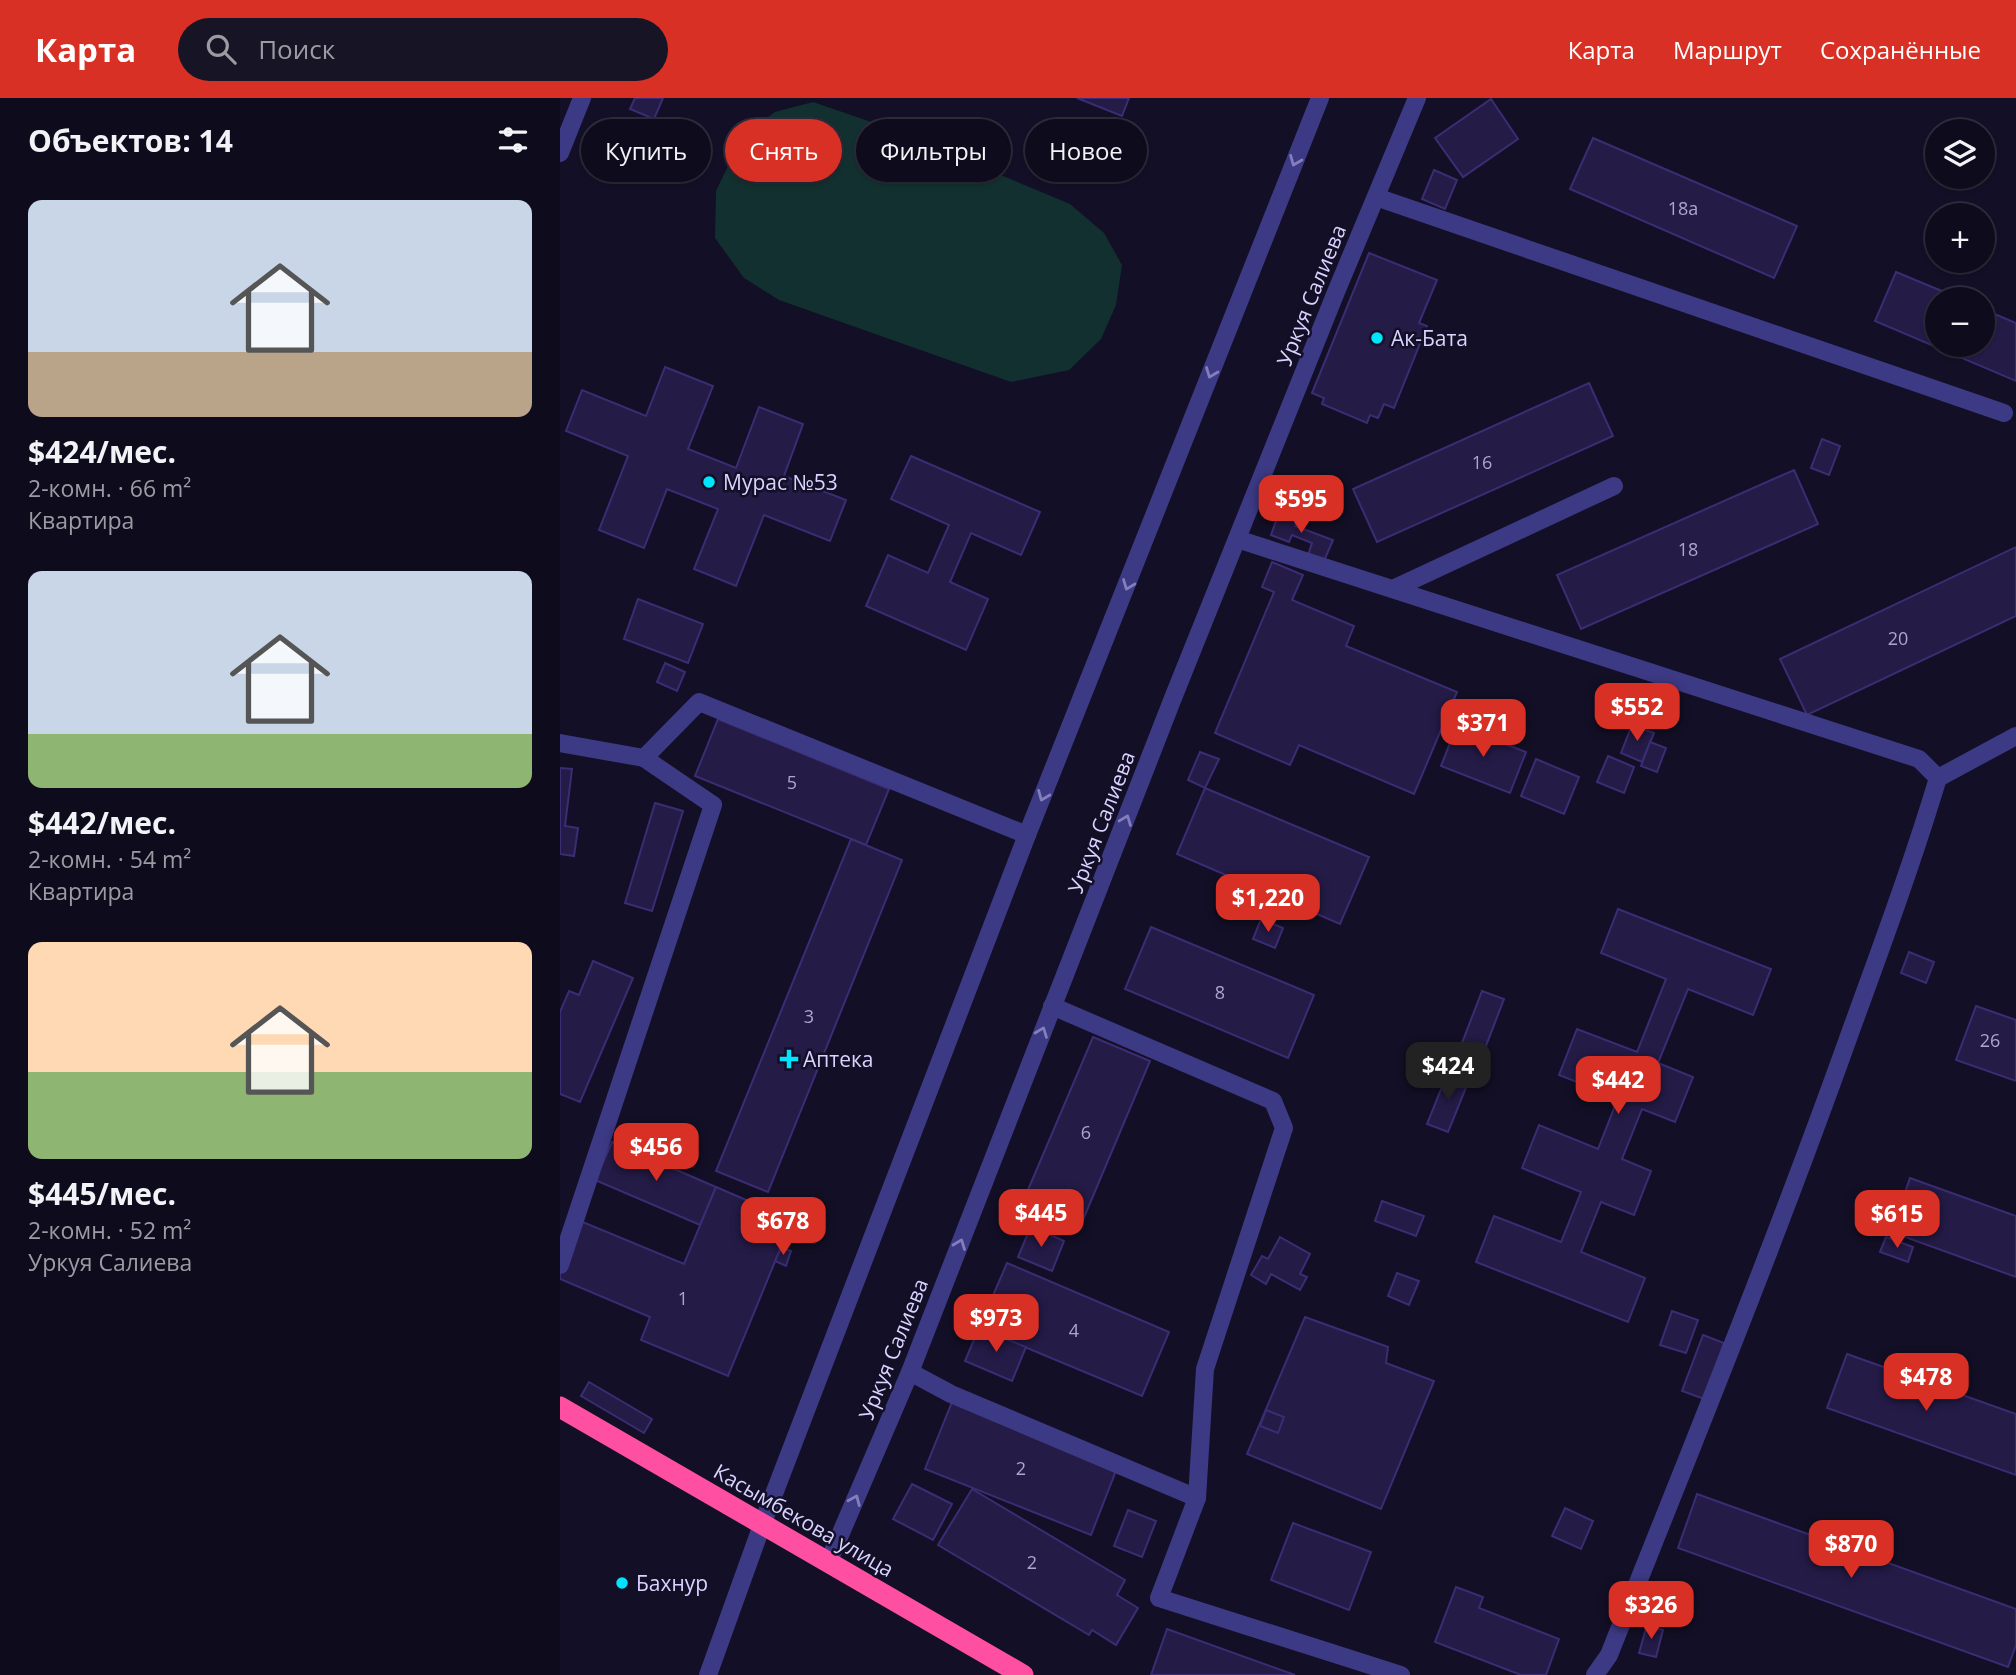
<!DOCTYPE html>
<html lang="ru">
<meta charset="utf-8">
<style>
:root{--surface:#0e0b1c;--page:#171425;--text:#f1f3f6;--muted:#9b9ba3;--line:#2e2b3b;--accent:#d93025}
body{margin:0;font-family:"Open Sans",sans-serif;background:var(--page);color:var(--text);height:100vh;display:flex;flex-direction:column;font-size:26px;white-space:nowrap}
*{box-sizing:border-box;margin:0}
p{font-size:23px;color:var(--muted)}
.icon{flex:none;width:38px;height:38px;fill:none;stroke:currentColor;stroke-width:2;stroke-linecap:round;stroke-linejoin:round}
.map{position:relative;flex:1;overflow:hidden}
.side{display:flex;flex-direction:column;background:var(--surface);width:560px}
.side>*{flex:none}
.banner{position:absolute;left:21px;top:21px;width:665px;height:63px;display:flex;gap:14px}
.tools{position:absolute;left:1365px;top:21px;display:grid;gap:14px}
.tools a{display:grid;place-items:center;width:70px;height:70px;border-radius:50%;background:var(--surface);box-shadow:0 2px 5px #0004,0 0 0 2px var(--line);font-size:35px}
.price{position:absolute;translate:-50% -60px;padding:0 16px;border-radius:14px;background:var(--accent);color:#fff;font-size:23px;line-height:46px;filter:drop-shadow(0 2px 4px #0008)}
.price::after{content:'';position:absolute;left:50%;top:42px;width:21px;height:16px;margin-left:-10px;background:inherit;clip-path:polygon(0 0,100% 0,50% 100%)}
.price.selected{background:#222;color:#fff}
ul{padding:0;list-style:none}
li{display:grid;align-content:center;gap:14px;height:371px;padding:0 28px}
li span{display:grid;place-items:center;height:217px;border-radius:14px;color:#555}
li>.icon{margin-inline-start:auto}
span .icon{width:126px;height:126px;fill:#fffc;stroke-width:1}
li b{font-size:30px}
h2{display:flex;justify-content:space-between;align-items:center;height:84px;padding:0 28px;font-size:30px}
.chip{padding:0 24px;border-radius:32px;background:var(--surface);box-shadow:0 2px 5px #0004,0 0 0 2px var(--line);font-size:24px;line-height:63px}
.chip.selected{background:var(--accent);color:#fff}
header{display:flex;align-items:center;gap:42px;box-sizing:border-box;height:98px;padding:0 35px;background:var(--accent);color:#fff}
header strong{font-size:33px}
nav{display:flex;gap:38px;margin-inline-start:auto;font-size:24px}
.search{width:490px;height:63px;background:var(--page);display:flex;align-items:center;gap:18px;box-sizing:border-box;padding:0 24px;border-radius:38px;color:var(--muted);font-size:26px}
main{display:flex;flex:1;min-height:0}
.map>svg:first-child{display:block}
.green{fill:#12302f}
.building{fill:#241b47;stroke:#3b2d73;stroke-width:2}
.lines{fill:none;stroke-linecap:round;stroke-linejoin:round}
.minor{stroke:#3d3a85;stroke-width:18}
.highway{stroke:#ff4fa3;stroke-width:21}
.oneway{stroke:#837fbc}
.poi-dot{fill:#00e5ff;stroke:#130f26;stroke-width:2.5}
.labels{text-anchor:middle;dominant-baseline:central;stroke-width:5;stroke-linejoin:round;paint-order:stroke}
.number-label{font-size:18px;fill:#aca6d1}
.street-label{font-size:21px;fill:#d9d4ff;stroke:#130f26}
.poi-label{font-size:21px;fill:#d9d4ff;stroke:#130f26;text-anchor:start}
</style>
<header>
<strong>Карта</strong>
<div class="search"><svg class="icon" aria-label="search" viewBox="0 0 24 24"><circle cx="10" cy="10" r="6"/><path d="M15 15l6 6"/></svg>Поиск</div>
<nav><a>Карта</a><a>Маршрут</a><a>Сохранённые</a></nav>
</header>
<main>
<section class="side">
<h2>Объектов: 14<svg class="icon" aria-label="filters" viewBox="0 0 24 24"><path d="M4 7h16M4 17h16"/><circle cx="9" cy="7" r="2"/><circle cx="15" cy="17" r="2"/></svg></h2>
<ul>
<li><span style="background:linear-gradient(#c9d6e8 70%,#b9a48a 0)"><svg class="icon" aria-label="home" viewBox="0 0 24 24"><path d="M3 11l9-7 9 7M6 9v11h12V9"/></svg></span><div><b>$424/мес.</b><p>2-комн. · 66 m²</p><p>Квартира</p></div></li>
<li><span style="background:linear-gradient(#c9d6e8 75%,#8fb573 0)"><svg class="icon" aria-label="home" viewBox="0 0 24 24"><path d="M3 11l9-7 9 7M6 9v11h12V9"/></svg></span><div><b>$442/мес.</b><p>2-комн. · 54 m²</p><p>Квартира</p></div></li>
<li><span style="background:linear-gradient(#ffd9b3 60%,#8fb573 0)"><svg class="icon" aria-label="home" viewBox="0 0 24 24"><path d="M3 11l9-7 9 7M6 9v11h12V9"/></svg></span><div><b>$445/мес.</b><p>2-комн. · 52 m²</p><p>Уркуя Салиева</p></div></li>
</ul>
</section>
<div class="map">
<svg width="1456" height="1577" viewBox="0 0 1456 1577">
<rect width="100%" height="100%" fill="#130f26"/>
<path class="green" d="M 253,4 L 323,28 L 510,106 L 544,135 L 562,167 L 556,207 L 541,241 L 509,272 L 451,284 L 219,202 L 184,180 L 155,140 L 156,93 L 183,37 L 215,14 Z"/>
<g class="building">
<path d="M 75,0 L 103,0 L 94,21 L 70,11 Z"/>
<path d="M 517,0 L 569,0 L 562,18 Z"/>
<path d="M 931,1 L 958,41 L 903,79 L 875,40 Z"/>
<path d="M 1033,40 L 1237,128 L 1214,180 L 1010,91 Z"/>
<path d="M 874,72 L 897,82 L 885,111 L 862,101 Z"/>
<path d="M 809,155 L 877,182 L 859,225 L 867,228 L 834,310 L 824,306 L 818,320 L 810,317 L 807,325 L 762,306 L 764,300 L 752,295 Z"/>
<path d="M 1336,174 L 1401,201 L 1377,201 L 1377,247 L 1423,247 L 1423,211 L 1456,225 L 1456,283 L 1315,223 Z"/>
<path d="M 105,269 L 153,288 L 128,351 L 176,370 L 199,309 L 243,326 L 224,378 L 286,402 L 270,443 L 204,417 L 176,488 L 134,471 L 158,411 L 107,391 L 84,450 L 39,432 L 68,358 L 6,333 L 22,292 L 86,318 Z"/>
<path d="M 1029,285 L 1053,338 L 817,444 L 793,391 Z"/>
<path d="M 1262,341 L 1280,348 L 1269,377 L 1251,370 Z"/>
<path d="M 351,358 L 480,414 L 461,457 L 411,435 L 390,484 L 428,501 L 406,552 L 306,508 L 328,457 L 368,475 L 389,427 L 331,401 Z"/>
<path d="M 1234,372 L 1258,426 L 1021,531 L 997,477 Z"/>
<path d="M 720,412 L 739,419 L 735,428 L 773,442 L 764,463 L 748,457 L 752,445 L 732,437 L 729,444 L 711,437 Z"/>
<path d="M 1456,449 L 1456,518 L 1247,617 L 1220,561 Z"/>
<path d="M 712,464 L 743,477 L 732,502 L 794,528 L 786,548 L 897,594 L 854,696 L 739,647 L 730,667 L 655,635 L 714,494 L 702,489 Z"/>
<path d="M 78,501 L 143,526 L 128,565 L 64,541 Z"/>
<path d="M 105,565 L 125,574 L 117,593 L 97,584 Z"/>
<path d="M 158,621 L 329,691 L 306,747 L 135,678 Z"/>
<path d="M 897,627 L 966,654 L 950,695 L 881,668 Z"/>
<path d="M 1072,627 L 1094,635 L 1082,664 L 1061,655 Z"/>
<path d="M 1090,644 L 1106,650 L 1097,674 L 1081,668 Z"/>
<path d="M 640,654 L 659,661 L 645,690 L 628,682 Z"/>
<path d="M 1048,658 L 1074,669 L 1064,695 L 1037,684 Z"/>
<path d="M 976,661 L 1019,679 L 1004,716 L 961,698 Z"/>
<path d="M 0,670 L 12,671 L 5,728 L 18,730 L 14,758 L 0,756 Z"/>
<path d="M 645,690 L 809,759 L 780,826 L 617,756 Z"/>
<path d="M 95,705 L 123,713 L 92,813 L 65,805 Z"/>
<path d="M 291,741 L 342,762 L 208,1094 L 156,1073 Z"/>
<path d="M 1058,811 L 1211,871 L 1193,917 L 1128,891 L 1098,965 L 1133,979 L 1115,1024 L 1082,1011 L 1062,1061 L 1091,1073 L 1074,1117 L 1041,1104 L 1021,1154 L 1085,1180 L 1068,1224 L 916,1164 L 934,1118 L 1001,1144 L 1021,1094 L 962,1070 L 979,1027 L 1038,1051 L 1058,1000 L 999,977 L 1017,931 L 1077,954 L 1106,881 L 1041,855 Z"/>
<path d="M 701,821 L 723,830 L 715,850 L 693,841 Z"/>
<path d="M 591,829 L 754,897 L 728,960 L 565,891 Z"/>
<path d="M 1349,854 L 1374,864 L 1366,885 L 1341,875 Z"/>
<path d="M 33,863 L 73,880 L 20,1004 L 0,996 L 0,914 L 9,893 L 19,897 Z"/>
<path d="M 922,893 L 944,901 L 924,953 L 902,945 Z"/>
<path d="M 1416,908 L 1456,922 L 1456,983 L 1396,962 Z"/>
<path d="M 533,939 L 590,963 L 520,1129 L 462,1106 Z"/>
<path d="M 888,974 L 909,982 L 888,1034 L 867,1026 Z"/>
<path d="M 52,1044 L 156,1089 L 140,1127 L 35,1082 Z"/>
<path d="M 1350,1080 L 1456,1118 L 1456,1179 L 1331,1134 Z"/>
<path d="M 156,1089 L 212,1113 L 216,1102 L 237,1110 L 168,1278 L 81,1242 L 90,1219 L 0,1181 L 0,1166 L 18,1122 L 124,1166 Z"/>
<path d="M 822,1103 L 864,1118 L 856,1138 L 815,1123 Z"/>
<path d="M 471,1128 L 504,1143 L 492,1173 L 458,1159 Z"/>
<path d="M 720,1139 L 750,1156 L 740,1176 L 747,1179 L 740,1192 L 711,1176 L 706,1186 L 691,1177 L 702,1158 L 708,1161 Z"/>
<path d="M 1326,1139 L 1353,1149 L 1348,1164 L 1320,1154 Z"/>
<path d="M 221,1150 L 231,1153 L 226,1168 L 215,1163 Z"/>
<path d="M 447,1165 L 609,1234 L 582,1298 L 419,1230 Z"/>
<path d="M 837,1175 L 859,1183 L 849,1207 L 828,1198 Z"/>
<path d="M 1112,1213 L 1138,1222 L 1126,1255 L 1100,1247 Z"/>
<path d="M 745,1219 L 828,1249 L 826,1265 L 874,1283 L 821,1411 L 687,1356 Z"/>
<path d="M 419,1230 L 466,1249 L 452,1283 L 405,1263 Z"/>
<path d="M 1143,1237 L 1164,1245 L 1144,1301 L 1122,1293 Z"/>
<path d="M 1287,1256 L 1456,1316 L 1456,1377 L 1267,1310 Z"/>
<path d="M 29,1284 L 92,1321 L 84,1335 L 21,1298 Z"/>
<path d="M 392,1304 L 557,1370 L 531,1437 L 365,1371 Z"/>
<path d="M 706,1312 L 724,1319 L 718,1335 L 700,1328 Z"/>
<path d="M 352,1386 L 392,1406 L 373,1442 L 333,1421 Z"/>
<path d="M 412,1391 L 565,1482 L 557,1497 L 578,1510 L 556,1547 L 532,1532 L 529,1537 L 378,1447 Z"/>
<path d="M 1137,1396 L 1456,1511 L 1456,1547 L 1448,1569 L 1118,1450 Z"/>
<path d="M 1005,1410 L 1033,1423 L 1021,1451 L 992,1438 Z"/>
<path d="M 568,1412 L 596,1423 L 582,1459 L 554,1448 Z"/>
<path d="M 733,1425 L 811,1454 L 789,1512 L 711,1482 Z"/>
<path d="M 896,1489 L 923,1499 L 919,1510 L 999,1541 L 986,1577 L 961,1577 L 875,1544 Z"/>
<path d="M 1087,1527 L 1103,1532 L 1096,1559 L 1079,1555 Z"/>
<path d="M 607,1531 L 735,1577 L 591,1577 Z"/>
</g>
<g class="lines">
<g class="minor">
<path d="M 0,55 L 22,0"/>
<path d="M 816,99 L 1444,315"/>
<path d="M 677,441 L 1359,661 L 1378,680 C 1352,766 1321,850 1290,935 C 1215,1145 1131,1351 1049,1557 L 1035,1577"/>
<path d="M 833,491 L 1054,388"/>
<path d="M 0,645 L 84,660 L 139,604 L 467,737"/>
<path d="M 1378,680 L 1456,638"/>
<path d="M 492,908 L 713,1003 L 724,1030 L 645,1271 L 637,1400 L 599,1500 L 841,1577"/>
<path d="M 0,1167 L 153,707 L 84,660"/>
<path d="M 350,1274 L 391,1296 L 637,1400"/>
<path d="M 268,1465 L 350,1274 L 613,600 L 776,194 L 857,0"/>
<path d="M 148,1577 L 202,1427 L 467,737 L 760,0"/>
</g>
<path class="highway" d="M 0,1309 L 463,1577"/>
</g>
<defs><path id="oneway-chevron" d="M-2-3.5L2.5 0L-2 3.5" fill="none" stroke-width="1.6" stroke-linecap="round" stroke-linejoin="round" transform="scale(1.75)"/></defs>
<g class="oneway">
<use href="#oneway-chevron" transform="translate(735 63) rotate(112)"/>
<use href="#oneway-chevron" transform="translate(651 275) rotate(111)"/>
<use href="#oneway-chevron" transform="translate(568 487) rotate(111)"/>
<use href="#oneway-chevron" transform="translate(483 698) rotate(112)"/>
<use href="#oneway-chevron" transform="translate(566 722) rotate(-69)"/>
<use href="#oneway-chevron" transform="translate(482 934) rotate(-69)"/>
<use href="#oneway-chevron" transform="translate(400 1146) rotate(-69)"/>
<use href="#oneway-chevron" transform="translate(295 1402) rotate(-67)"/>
</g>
<g class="poi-dot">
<circle cx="817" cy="240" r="7"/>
<circle cx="149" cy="384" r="7"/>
<path d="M225.5 950.5h7v7h7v7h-7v7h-7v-7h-7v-7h7z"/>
<circle cx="62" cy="1485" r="7"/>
</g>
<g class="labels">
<g class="number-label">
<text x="1123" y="110">18а</text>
<text x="922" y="364">16</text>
<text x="1128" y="451">18</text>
<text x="1338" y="540">20</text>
<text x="232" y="684">5</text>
<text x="660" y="894">8</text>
<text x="249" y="918">3</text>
<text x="1430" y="942">26</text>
<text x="526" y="1034">6</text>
<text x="123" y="1200">1</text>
<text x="514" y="1232">4</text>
<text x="461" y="1370">2</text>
<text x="472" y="1464">2</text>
</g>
<g class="street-label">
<text transform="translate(751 197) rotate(-68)">Уркуя Салиева</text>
<text transform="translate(541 724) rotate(-69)">Уркуя Салиева</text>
<text transform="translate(333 1251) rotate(-68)">Уркуя Салиева</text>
<text transform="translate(244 1422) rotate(30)">Касымбекова улица</text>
</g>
<g class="poi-label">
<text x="831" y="240">Ак-Бата</text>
<text x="163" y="384">Мурас №53</text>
<text x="243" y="961">Аптека</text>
<text x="76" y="1485">Бахнур</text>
</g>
</g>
</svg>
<div class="tools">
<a><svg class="icon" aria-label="layers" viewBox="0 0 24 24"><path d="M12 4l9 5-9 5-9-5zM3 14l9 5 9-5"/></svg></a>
<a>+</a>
<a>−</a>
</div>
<b class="price" style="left:741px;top:437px">$595</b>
<b class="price" style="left:1077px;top:645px">$552</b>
<b class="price" style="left:923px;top:661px">$371</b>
<b class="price" style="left:708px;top:836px">$1,220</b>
<b class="price selected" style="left:888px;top:1004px">$424</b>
<b class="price" style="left:1058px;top:1018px">$442</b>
<b class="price" style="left:96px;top:1085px">$456</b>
<b class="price" style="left:481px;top:1151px">$445</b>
<b class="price" style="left:1337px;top:1152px">$615</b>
<b class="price" style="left:223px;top:1159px">$678</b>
<b class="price" style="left:436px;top:1256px">$973</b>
<b class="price" style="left:1366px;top:1315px">$478</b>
<b class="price" style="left:1291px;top:1482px">$870</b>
<b class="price" style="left:1091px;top:1543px">$326</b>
<div class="banner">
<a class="chip">Купить</a>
<a class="chip selected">Снять</a>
<a class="chip">Фильтры</a>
<a class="chip">Новое</a>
</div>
</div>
</main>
